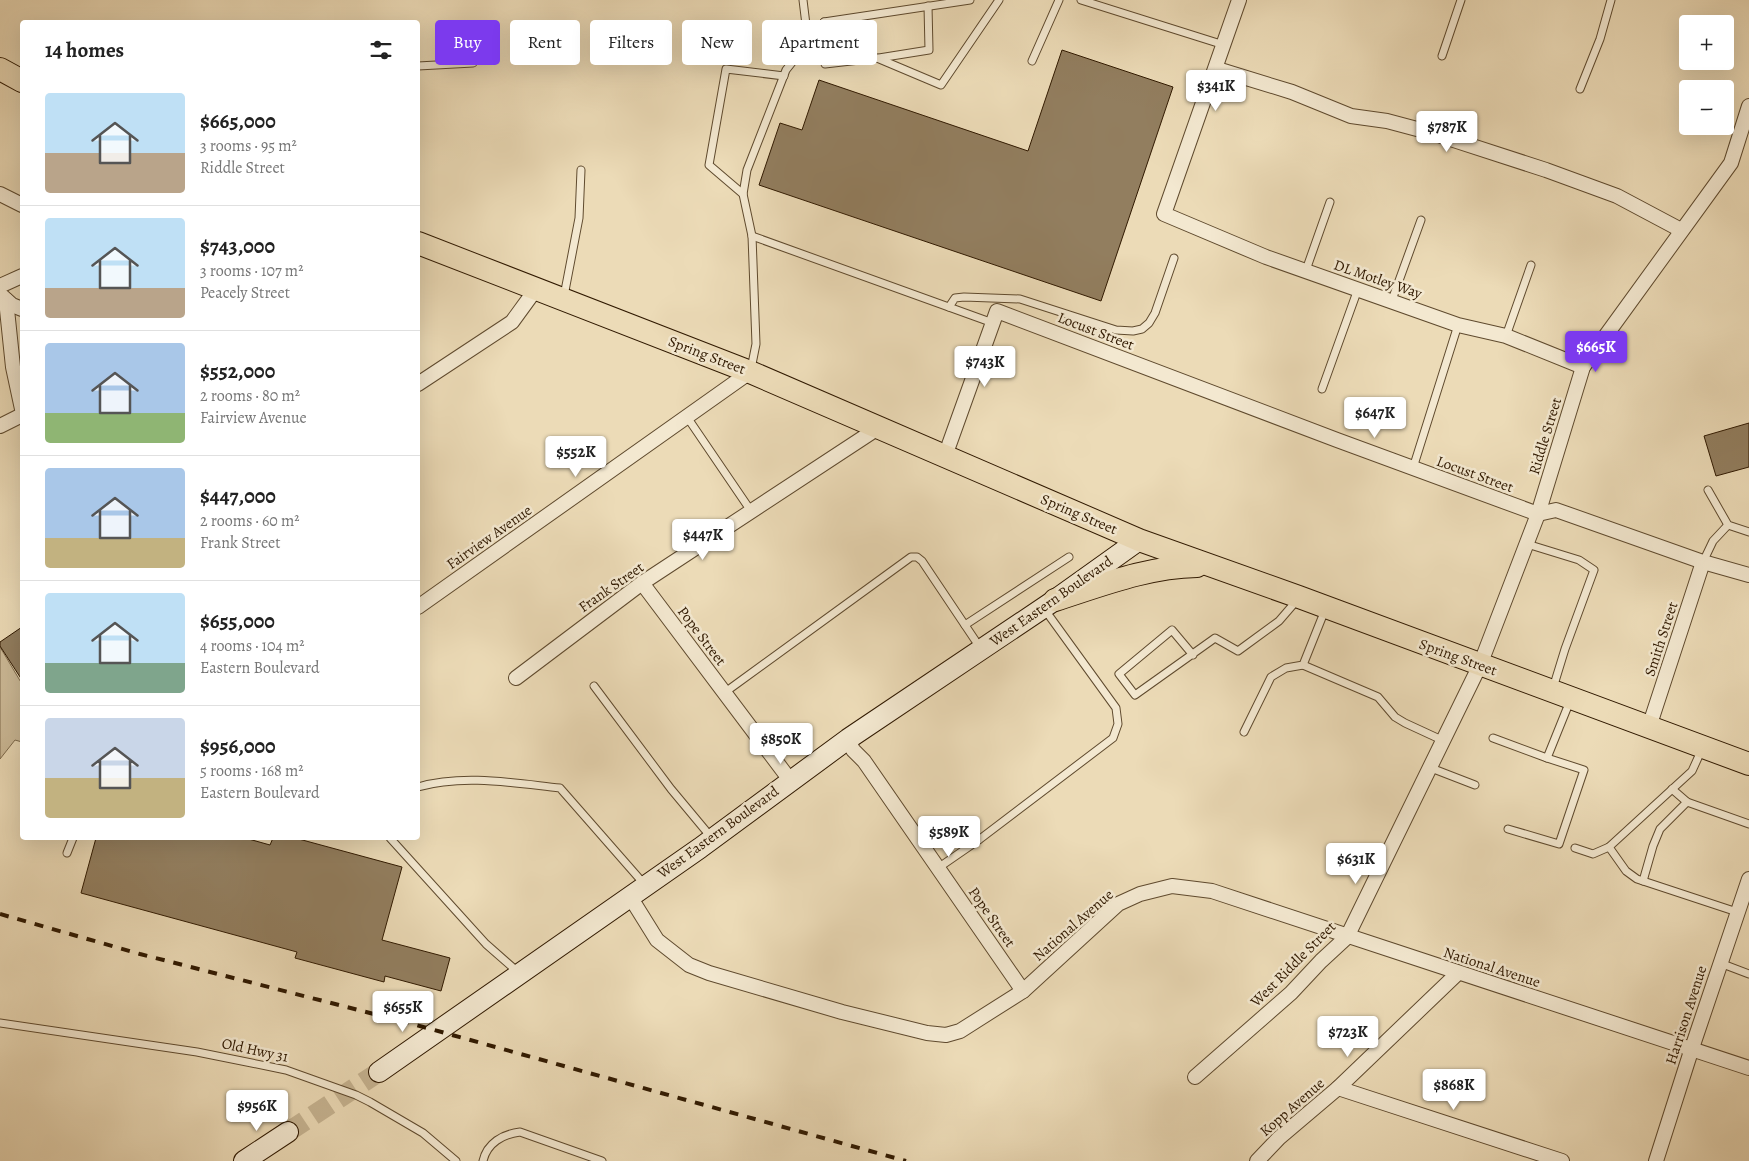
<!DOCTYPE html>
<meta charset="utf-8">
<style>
:root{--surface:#fff;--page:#f2f2f2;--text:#222;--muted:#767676;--line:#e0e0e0;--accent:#7c3aed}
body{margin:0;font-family:Alegreya,serif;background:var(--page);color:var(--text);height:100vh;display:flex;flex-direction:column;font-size:19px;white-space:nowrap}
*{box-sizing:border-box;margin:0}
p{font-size:16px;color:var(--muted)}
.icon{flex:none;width:28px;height:28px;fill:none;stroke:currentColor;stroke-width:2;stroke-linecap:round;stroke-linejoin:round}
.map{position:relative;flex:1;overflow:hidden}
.sheet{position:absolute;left:20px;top:20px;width:400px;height:820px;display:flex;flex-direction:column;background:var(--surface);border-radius:5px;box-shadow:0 5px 20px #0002}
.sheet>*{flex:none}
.guide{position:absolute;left:435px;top:20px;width:475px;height:45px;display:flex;gap:10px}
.fabs{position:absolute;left:1679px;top:15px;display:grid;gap:10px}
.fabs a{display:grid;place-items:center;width:55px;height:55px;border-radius:5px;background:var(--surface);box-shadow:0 5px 20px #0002;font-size:25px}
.price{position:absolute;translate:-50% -42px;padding:0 11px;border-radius:5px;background:#fff;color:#222;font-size:16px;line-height:32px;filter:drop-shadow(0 1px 2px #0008)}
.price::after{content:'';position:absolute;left:50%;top:30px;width:15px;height:11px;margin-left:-8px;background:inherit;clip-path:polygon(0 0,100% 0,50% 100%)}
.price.active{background:var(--accent);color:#fff}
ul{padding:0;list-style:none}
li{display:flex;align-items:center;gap:15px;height:125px;padding:0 25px}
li+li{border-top:1px solid var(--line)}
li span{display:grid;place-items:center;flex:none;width:140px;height:100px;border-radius:5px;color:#555}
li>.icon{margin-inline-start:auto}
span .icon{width:60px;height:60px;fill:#fffc;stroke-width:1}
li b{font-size:21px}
h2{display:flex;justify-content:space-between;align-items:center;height:60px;padding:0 25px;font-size:21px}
.chip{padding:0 18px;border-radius:5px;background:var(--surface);box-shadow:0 5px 20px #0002;font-size:18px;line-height:45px}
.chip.active{background:var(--accent);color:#fff}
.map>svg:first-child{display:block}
.green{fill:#ccba98;stroke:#7e6a4c}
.building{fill:#927e5f;stroke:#301900}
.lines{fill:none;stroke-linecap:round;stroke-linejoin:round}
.secondary-tunnel{stroke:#c6b492;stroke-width:20;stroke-dasharray:20 10;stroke-linecap:butt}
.service-casing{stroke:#5f4a2e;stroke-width:9}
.minor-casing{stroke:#5f4a2e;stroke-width:16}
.secondary-casing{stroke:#301900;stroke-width:22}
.primary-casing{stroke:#301900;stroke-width:24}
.service{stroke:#f3e8d0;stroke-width:7}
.minor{stroke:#f3e8d0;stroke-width:14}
.secondary{stroke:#f3e8d0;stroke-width:20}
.primary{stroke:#ecdbb7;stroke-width:22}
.rail{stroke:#301900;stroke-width:4;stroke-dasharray:9 9;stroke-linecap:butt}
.labels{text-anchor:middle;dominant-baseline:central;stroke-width:5;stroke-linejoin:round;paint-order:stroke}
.street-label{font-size:15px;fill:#301900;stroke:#f3e8d0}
</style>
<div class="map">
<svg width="1749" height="1161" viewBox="0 0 1749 1161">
<rect width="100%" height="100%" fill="#ecdbb7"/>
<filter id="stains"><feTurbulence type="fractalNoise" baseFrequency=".004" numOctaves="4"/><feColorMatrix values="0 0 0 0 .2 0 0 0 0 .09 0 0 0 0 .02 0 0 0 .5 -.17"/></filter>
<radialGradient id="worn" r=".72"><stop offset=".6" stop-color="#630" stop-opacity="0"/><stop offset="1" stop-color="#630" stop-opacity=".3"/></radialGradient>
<path class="green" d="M 0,647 L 22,684 L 22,742 L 15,740 L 0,759 Z"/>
<g class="building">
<path d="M 1062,50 L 1173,87 L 1101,301 L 759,185 L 780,123 L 802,130 L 819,80 L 1028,151 Z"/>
<path d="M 1749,423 L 1749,467 L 1716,476 L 1704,436 Z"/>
<path d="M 22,627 L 22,680 L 0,646 L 0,642 Z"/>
<path d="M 96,838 L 245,838 L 270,845 L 273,838 L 295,838 L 402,867 L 382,940 L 450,958 L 441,991 L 385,976 L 384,982 L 295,958 L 297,952 L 81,893 Z"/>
</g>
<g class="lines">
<path class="secondary-tunnel" d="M 288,1132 L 379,1072"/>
<g class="service-casing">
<g id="service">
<path d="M 803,0 L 808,41"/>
<path d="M 1081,0 L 1224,45"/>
<path d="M 824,22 L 825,64 L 877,58 L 941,85 L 999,0"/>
<path d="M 1442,56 L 1461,0"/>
<path d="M 879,58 L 929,50 L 928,6"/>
<path d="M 1032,61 L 1059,0"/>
<path d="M 418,66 L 473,63"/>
<path d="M 1580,89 L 1600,39 L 1611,0"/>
<path d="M 743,194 L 709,165 L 726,69 L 784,76"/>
<path d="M 752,236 L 993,323"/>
<path d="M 1306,270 L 1330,202"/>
<path d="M 564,296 L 579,218 L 581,170"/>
<path d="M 1392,300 L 1421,220"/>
<path d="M 949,307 L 955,298 L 964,297 L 1020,299 L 1116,330 L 1133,331 L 1142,329 L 1149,323 L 1155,313 L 1174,258"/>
<path d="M 1506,336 L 1531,265"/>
<path d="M 751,369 L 756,344 L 752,236 L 743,194 L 747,170 L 786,70 L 824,22 L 970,0"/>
<path d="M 1322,389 L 1358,289"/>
<path d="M 687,417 L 751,511"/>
<path d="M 1413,468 L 1458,325"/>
<path d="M 1708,490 L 1728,525 L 1749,532"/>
<path d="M 1527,544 L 1579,560 L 1594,570 L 1565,649 L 1553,688"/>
<path d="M 1703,562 L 1713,541 L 1728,525"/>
<path d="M 965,625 L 1069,557"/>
<path d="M 1193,655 L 1172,630 L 1119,674 L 1135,695 L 1215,638 L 1238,651 L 1279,621 L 1298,599"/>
<path d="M 1303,665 L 1378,697 L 1395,717 L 1405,723 L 1444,741"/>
<path d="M 594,686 L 671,789 L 711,837"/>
<path d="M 724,693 L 911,557 L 917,557 L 922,561 L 981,649"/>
<path d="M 1244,732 L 1271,677 L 1286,668 L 1303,665 L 1325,610"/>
<path d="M 1493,738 L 1547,758 L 1570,701"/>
<path d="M 1431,768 L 1475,785"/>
<path d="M 418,787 C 463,774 513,783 560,788 L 645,885"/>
<path d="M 1672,789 L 1687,802 L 1749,824"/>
<path d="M 1508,829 L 1559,844 L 1584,770 L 1547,758"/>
<path d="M 390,838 L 486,944 L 519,973"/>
<path d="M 1609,847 L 1626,871 L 1637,879 L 1737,912"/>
<path d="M 1575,848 L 1593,854 L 1609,847 L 1692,771 L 1702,749"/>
<path d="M 67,853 L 73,838"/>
<path d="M 938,868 L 980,839 L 1113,738 L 1118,724 L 1116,708 L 1045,610"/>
<path d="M 1643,881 L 1653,846 L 1660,829 L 1687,802"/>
<path d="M 1720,963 L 1749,974"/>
<path d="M 0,1023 L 197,1052 L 286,1070 L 356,1095 L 370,1102 L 423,1133 L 456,1161"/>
<path d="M 483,1161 C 487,1143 503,1134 520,1132 L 602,1161"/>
</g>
</g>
<g class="minor-casing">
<g id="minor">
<path d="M 1239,0 L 1164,214 L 1266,257 L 1458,325 L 1506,336 L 1583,367"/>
<path d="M 1217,69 L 1292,92 L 1351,116 L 1387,121 L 1432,133 L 1546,170 L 1617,196 L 1681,230"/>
<path d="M 0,194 L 22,205"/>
<path d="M 0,286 L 22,276"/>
<path d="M 2,296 L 12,305 L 22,309"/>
<path d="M 6,300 L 13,367 L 22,409"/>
<path d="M 418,384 L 512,322 L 536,289"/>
<path d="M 0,426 L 22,415"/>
<path d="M 945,456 L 997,311 L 1337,440 L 1538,514 L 1556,510 L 1703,562 L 1749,575"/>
<path d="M 642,583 L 790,780"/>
<path d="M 418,607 L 750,372"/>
<path d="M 516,678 L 642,583 L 878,428"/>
<path d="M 1649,727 L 1703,562"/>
<path d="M 848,739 L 853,750 L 864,761 L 1023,991"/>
<path d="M 629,895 L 657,940 L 689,965 L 709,973 L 842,1012 L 927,1033 L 946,1035 L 960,1031 L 1023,991 L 1118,904 L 1140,894 L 1172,886 L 1212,891 L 1749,1068"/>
<path d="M 1195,1077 L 1291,993 L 1321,961 L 1347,937 L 1480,665 L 1538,514 L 1583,367 L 1731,163 L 1749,106"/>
<path d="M 1338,1088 L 1562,1161"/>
<path d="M 1257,1161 L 1279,1138 L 1338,1088 L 1458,973"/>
<path d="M 1656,1161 L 1692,1048 L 1749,879"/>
</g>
</g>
<g class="secondary-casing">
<g id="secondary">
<path d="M 379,1072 L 700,848 L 848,739 L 1055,600 L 1139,540"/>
<path d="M 244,1161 L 288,1132"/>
</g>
</g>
<g class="primary-casing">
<g id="primary">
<path d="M 0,69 L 22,81"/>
<path d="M 418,243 L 750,372 L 1139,540 L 1299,597 L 1749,764"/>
<path d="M 1055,600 C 1102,585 1147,567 1197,566"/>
</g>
</g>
<use href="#service" class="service"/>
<use href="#minor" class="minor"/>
<use href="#secondary" class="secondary"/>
<use href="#primary" class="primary"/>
<path class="rail" d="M 0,914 L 140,954 L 409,1023 L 906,1161"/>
</g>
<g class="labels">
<g class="street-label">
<text transform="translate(1378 279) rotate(19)">DL Motley Way</text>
<text transform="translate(1096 331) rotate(21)">Locust Street</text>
<text transform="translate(707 355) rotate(21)">Spring Street</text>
<text transform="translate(1545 436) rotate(-73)">Riddle Street</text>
<text transform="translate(1475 474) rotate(20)">Locust Street</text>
<text transform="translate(1079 514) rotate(23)">Spring Street</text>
<text transform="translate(489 537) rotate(-35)">Fairview Avenue</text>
<text transform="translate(611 587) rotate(-35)">Frank Street</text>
<text transform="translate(1051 601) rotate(-35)">West Eastern Boulevard</text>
<text transform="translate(702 636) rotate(53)">Pope Street</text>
<text transform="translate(1661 639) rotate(-72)">Smith Street</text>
<text transform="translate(1458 657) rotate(20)">Spring Street</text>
<text transform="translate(718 832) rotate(-36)">West Eastern Boulevard</text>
<text transform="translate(992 917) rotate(55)">Pope Street</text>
<text transform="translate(1073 925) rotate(-41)">National Avenue</text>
<text transform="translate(1293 964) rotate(-45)">West Riddle Street</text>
<text transform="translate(1492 967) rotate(18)">National Avenue</text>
<text transform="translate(1686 1015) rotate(-72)">Harrison Avenue</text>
<text transform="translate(255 1050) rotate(12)">Old Hwy 31</text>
<text transform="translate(1292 1107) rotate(-41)">Kopp Avenue</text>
</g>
</g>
<rect width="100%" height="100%" filter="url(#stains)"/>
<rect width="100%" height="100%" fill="url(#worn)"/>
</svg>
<div class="fabs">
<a>+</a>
<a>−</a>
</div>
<b class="price" style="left:1216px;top:112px">$341K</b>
<b class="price" style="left:1447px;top:153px">$787K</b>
<b class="price active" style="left:1596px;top:373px">$665K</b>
<b class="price" style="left:985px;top:388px">$743K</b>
<b class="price" style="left:1375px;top:439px">$647K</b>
<b class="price" style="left:576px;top:478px">$552K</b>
<b class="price" style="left:703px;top:561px">$447K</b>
<b class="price" style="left:781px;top:765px">$850K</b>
<b class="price" style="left:949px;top:858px">$589K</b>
<b class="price" style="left:1356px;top:885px">$631K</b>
<b class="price" style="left:403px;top:1033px">$655K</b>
<b class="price" style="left:1348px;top:1058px">$723K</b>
<b class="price" style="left:1454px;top:1111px">$868K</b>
<b class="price" style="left:257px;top:1132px">$956K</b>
<div class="guide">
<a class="chip active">Buy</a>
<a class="chip">Rent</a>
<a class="chip">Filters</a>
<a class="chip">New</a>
<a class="chip">Apartment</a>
</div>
<section class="sheet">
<h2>14 homes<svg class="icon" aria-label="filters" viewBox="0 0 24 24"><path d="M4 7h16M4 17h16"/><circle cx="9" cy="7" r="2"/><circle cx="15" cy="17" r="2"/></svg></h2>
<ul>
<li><span style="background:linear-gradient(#bfe0f5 60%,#b9a48a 0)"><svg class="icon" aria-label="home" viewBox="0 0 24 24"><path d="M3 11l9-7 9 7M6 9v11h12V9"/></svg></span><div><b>$665,000</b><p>3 rooms · 95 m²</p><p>Riddle Street</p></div></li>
<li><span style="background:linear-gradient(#bfe0f5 70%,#b9a48a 0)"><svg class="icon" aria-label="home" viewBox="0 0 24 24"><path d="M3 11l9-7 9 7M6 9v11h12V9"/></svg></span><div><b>$743,000</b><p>3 rooms · 107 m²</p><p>Peacely Street</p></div></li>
<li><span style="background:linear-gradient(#a9c7e8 70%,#8fb573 0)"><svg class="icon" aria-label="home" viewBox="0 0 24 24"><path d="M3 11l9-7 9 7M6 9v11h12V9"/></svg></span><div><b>$552,000</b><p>2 rooms · 80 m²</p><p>Fairview Avenue</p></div></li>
<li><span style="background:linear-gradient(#a9c7e8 70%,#c2b280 0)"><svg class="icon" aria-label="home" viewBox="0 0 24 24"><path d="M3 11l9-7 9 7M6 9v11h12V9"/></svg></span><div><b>$447,000</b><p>2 rooms · 60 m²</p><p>Frank Street</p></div></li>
<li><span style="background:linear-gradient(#bfe0f5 70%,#7fa58c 0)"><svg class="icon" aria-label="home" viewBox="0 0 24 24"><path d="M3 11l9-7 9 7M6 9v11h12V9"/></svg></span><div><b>$655,000</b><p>4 rooms · 104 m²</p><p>Eastern Boulevard</p></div></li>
<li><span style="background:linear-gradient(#c9d6e8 60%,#c2b280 0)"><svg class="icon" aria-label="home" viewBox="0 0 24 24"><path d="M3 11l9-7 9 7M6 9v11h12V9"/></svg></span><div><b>$956,000</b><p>5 rooms · 168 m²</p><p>Eastern Boulevard</p></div></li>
</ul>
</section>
</div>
